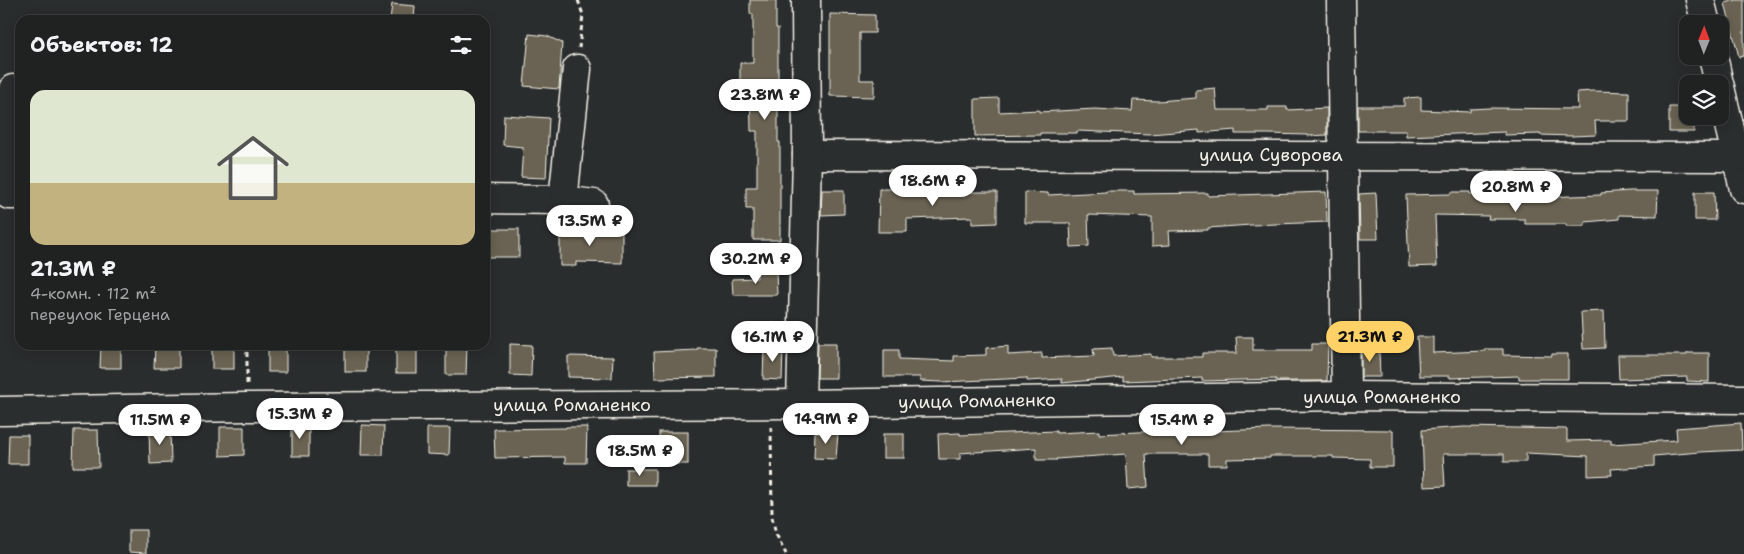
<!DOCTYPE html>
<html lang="ru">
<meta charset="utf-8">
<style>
:root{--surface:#202222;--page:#282a2a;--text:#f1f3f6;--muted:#a2a4a5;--line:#3d3f40;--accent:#ffd166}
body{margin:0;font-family:"Shantell Sans",sans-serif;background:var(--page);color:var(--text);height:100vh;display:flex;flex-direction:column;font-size:19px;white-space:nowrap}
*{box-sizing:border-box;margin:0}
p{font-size:16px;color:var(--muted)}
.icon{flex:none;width:28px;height:28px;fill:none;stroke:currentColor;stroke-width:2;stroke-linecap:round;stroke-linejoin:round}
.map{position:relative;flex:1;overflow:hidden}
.side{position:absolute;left:15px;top:15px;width:475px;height:335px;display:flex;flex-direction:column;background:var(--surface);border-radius:15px;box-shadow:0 2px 12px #0003,0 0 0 1px var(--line)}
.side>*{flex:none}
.needle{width:32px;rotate:1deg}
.fabs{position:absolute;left:1679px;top:15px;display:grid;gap:10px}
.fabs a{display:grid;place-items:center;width:50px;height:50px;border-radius:10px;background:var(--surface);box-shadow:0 2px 12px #0003,0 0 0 1px var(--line);font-size:25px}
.price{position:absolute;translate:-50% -42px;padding:0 11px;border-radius:18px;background:#fff;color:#222;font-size:16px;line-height:32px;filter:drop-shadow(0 1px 2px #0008)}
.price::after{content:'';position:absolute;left:50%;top:30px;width:15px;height:11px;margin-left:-8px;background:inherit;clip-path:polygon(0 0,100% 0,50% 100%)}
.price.active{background:var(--accent);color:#111}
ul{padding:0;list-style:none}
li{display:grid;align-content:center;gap:10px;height:265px;padding:0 15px}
li span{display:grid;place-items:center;height:155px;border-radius:15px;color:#555}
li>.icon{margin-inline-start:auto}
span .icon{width:90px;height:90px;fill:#fffc;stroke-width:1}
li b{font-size:21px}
h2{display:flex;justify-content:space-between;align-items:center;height:60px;padding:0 15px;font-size:21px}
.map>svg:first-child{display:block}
.building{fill:#6b6453;stroke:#f4f1e8}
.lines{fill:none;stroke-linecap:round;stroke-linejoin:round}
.minor-casing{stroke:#f4f1e8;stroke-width:31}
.path{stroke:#f4f1e8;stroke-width:3;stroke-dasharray:5 4;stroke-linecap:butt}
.minor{stroke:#2a2d2e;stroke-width:28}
.labels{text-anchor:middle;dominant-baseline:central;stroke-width:4.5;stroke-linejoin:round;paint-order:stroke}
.street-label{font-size:18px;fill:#f4f1e8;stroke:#2a2d2e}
</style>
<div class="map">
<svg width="1744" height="554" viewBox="0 0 1744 554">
<rect width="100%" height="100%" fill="#2a2d2e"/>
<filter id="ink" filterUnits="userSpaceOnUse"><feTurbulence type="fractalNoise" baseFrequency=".02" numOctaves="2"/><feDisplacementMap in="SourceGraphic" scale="10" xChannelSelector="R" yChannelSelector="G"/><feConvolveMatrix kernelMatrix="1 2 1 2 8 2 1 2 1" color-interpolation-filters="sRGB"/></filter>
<g filter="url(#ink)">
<g class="building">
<path d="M 750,0 L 776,0 L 776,28 L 778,28 L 778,142 L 780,142 L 780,240 L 753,240 L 753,209 L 746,209 L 746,187 L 757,187 L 757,131 L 751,131 L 750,86 L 740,86 L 740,63 L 753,63 L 753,14 L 750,14 Z"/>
<path d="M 1737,0 L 1744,0 L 1744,56 L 1739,57 L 1725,3 Z"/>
<path d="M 392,4 L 415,6 L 414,20 L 390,20 Z"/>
<path d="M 830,14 L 875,15 L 875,33 L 860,33 L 860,80 L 874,80 L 874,97 L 830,96 Z"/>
<path d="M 529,34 L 547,36 L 562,43 L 559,89 L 524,86 Z"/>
<path d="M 1215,88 L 1217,110 L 1268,110 L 1268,107 L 1287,107 L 1287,110 L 1327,108 L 1327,135 L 1308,136 L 1308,135 L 1268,134 L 1235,134 L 1235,130 L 1199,133 L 1199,130 L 1150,134 L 1077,131 L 1077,133 L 1040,133 L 1040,135 L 975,136 L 975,99 L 999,98 L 999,112 L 1039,110 L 1039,112 L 1095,109 L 1132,111 L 1133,100 L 1158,101 L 1196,98 L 1196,90 Z"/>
<path d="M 1593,91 L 1629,92 L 1629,121 L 1595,121 L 1596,135 L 1572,136 L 1540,135 L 1540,134 L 1505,135 L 1505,132 L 1406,136 L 1406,131 L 1358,131 L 1358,106 L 1404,106 L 1404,98 L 1421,97 L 1421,110 L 1470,112 L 1470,109 L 1489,108 L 1578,109 L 1577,92 Z"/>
<path d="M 1669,107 L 1688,107 L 1688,116 L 1694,116 L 1694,132 L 1669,132 Z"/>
<path d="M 504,115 L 549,118 L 546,178 L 521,177 L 523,147 L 503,145 Z"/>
<path d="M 879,189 L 908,189 L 908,191 L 952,189 L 952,192 L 997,192 L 997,223 L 972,224 L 972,217 L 907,219 L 907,232 L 878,232 Z"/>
<path d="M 822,190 L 844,190 L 844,214 L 821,215 Z"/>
<path d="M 1106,191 L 1134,191 L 1134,194 L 1208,193 L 1208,196 L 1326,192 L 1327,222 L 1251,225 L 1208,228 L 1208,230 L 1169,231 L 1170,245 L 1152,246 L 1152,217 L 1088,215 L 1089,246 L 1071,247 L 1070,223 L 1025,223 L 1025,192 L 1048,193 L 1048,195 L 1106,192 Z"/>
<path d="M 1629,191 L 1658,191 L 1657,216 L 1619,215 L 1619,219 L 1585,222 L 1585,226 L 1566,226 L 1566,224 L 1525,224 L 1525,219 L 1488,219 L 1489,216 L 1435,215 L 1437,266 L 1409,267 L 1406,195 L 1451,194 L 1451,192 L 1470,192 L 1470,194 L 1524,195 L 1524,192 L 1544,192 L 1544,197 L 1601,195 L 1601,193 Z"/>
<path d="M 1695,192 L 1714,192 L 1715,220 L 1695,220 Z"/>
<path d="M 1376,193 L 1378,239 L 1360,239 L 1359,194 Z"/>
<rect x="485" y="229" width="34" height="28"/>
<path d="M 560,231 L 622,231 L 622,263 L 576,262 L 576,266 L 560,266 Z"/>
<path d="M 757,272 L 776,272 L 777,295 L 733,295 L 732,279 L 757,278 Z"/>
<path d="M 1604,311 L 1605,348 L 1583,349 L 1581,312 Z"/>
<path d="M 774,323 L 775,338 L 748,339 L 747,325 Z"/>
<path d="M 1236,337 L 1253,337 L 1253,350 L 1312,350 L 1312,344 L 1328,344 L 1327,381 L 1276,381 L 1276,379 L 1202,381 L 1202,378 L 1123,381 L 1123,377 L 1062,383 L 1062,379 L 1027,381 L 1027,378 L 942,382 L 920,381 L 920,377 L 884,377 L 884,350 L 899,350 L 899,359 L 954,361 L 954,356 L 986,355 L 986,348 L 1008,346 L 1008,355 L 1042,353 L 1042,358 L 1094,356 L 1093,349 L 1112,348 L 1113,356 L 1151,354 L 1151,357 L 1202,357 L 1202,353 L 1237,353 Z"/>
<path d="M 1417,337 L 1433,337 L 1433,353 L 1485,351 L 1485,349 L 1503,349 L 1503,355 L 1552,356 L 1552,354 L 1568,354 L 1568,379 L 1519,379 L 1519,376 L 1450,378 L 1450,376 L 1419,376 Z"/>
<path d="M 818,343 L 836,343 L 836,378 L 817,378 Z"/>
<path d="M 510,344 L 532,345 L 531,376 L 510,375 Z"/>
<path d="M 101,345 L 121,345 L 121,368 L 100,368 Z"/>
<path d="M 155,345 L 179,345 L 179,368 L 154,368 Z"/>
<rect x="212" y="345" width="22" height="24"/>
<rect x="268" y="345" width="18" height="27"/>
<rect x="345" y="345" width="21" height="27"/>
<path d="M 446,345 L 467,345 L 466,375 L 446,375 Z"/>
<rect x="396" y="346" width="21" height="27"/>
<path d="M 764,347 L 783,347 L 782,380 L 763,379 Z"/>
<path d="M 697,348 L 716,348 L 716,377 L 655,378 L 654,352 L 697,350 Z"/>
<path d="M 1361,349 L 1379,349 L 1380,377 L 1361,377 Z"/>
<path d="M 1687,353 L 1709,353 L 1709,382 L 1687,381 L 1687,377 L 1619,379 L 1618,355 L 1687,355 Z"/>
<path d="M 568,356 L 613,357 L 612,378 L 568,377 Z"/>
<path d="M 1741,423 L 1742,450 L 1700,452 L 1654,456 L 1654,466 L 1611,469 L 1612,475 L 1588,476 L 1588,456 L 1526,453 L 1526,462 L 1504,462 L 1504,454 L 1443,454 L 1445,486 L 1424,487 L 1422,430 L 1464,427 L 1567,429 L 1567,441 L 1611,440 L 1611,444 L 1677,440 L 1676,428 Z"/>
<rect x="292" y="425" width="17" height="31"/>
<path d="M 362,425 L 384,426 L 383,455 L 361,455 Z"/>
<path d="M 220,427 L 244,427 L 244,455 L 220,456 Z"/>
<path d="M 566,427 L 587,427 L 586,463 L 565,463 L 565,457 L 495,458 L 494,429 L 566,428 Z"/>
<path d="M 427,428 L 450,428 L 449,455 L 427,454 Z"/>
<path d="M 149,429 L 170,429 L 171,463 L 150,464 Z"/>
<path d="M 1158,429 L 1185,429 L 1185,432 L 1269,429 L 1393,430 L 1393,467 L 1370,467 L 1370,459 L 1333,458 L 1333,456 L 1270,456 L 1270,458 L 1227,459 L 1227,465 L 1208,465 L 1208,454 L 1146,454 L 1148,487 L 1128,489 L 1126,454 L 1056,459 L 1057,460 L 1036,460 L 1036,448 L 960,453 L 960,459 L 939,459 L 938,434 L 960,433 L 960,435 L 1056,431 L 1056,433 L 1099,431 L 1099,434 L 1158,431 Z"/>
<path d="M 74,430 L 98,430 L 99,467 L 73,467 Z"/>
<rect x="659" y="432" width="29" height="32"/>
<path d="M 815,432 L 838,433 L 836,459 L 814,458 Z"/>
<rect x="883" y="434" width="21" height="24"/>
<path d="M 9,435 L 28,435 L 28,464 L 8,464 Z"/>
<rect x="626" y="469" width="29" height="16"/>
<path d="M 129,530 L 146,530 L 146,553 L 129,552 Z"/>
</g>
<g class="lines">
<g class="minor-casing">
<g id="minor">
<path d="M 1341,0 L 1346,396"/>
<path d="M 1700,0 L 1706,24"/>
<path d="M 1713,56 L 1719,84"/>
<path d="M 1720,87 L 1744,189"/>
<path d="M 13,89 L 9,195 L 20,195"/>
<path d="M 807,155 L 1736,157"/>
<path d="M 485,199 L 563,200 L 594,204"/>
<path d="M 563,200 L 577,69"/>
<path d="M 801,404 L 807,155 L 806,0"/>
<path d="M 0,411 L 247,407 L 801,404 L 1346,396 L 1744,399"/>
</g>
</g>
<g class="path">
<path d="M 578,0 L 583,15 L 579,48"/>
<path d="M 247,384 L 247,345"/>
<path d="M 771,427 L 772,517 L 776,534 L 786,554"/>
</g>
<use href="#minor" class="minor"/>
</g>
</g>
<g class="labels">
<g class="street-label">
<text x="1271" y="155">улица Суворова</text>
<text x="1382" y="397">улица Романенко</text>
<text transform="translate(977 401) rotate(-1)">улица Романенко</text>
<text x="572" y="405">улица Романенко</text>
</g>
</g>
</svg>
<div class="fabs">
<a><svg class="needle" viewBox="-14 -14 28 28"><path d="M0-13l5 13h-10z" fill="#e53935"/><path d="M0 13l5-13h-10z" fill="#a2a4a5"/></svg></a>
<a><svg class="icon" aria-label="layers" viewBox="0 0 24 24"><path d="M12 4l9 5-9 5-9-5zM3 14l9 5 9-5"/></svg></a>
</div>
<b class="price" style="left:765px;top:121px">23.8M ₽</b>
<b class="price" style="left:933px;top:207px">18.6M ₽</b>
<b class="price" style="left:1516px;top:213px">20.8M ₽</b>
<b class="price" style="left:590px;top:247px">13.5M ₽</b>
<b class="price" style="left:756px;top:285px">30.2M ₽</b>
<b class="price" style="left:773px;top:363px">16.1M ₽</b>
<b class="price active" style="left:1370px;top:363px">21.3M ₽</b>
<b class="price" style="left:300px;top:440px">15.3M ₽</b>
<b class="price" style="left:826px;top:445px">14.9M ₽</b>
<b class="price" style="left:160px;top:446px">11.5M ₽</b>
<b class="price" style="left:1182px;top:446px">15.4M ₽</b>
<b class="price" style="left:640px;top:477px">18.5M ₽</b>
<section class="side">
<h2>Объектов: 12<svg class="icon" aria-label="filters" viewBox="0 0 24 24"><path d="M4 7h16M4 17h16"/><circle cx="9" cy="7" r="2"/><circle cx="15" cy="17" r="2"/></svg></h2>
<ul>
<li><span style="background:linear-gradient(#dfe7d0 60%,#c2b280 0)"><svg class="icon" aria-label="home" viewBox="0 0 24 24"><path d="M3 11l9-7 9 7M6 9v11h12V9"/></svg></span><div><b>21.3M ₽</b><p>4-комн. · 112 m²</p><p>переулок Герцена</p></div></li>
</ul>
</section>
</div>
